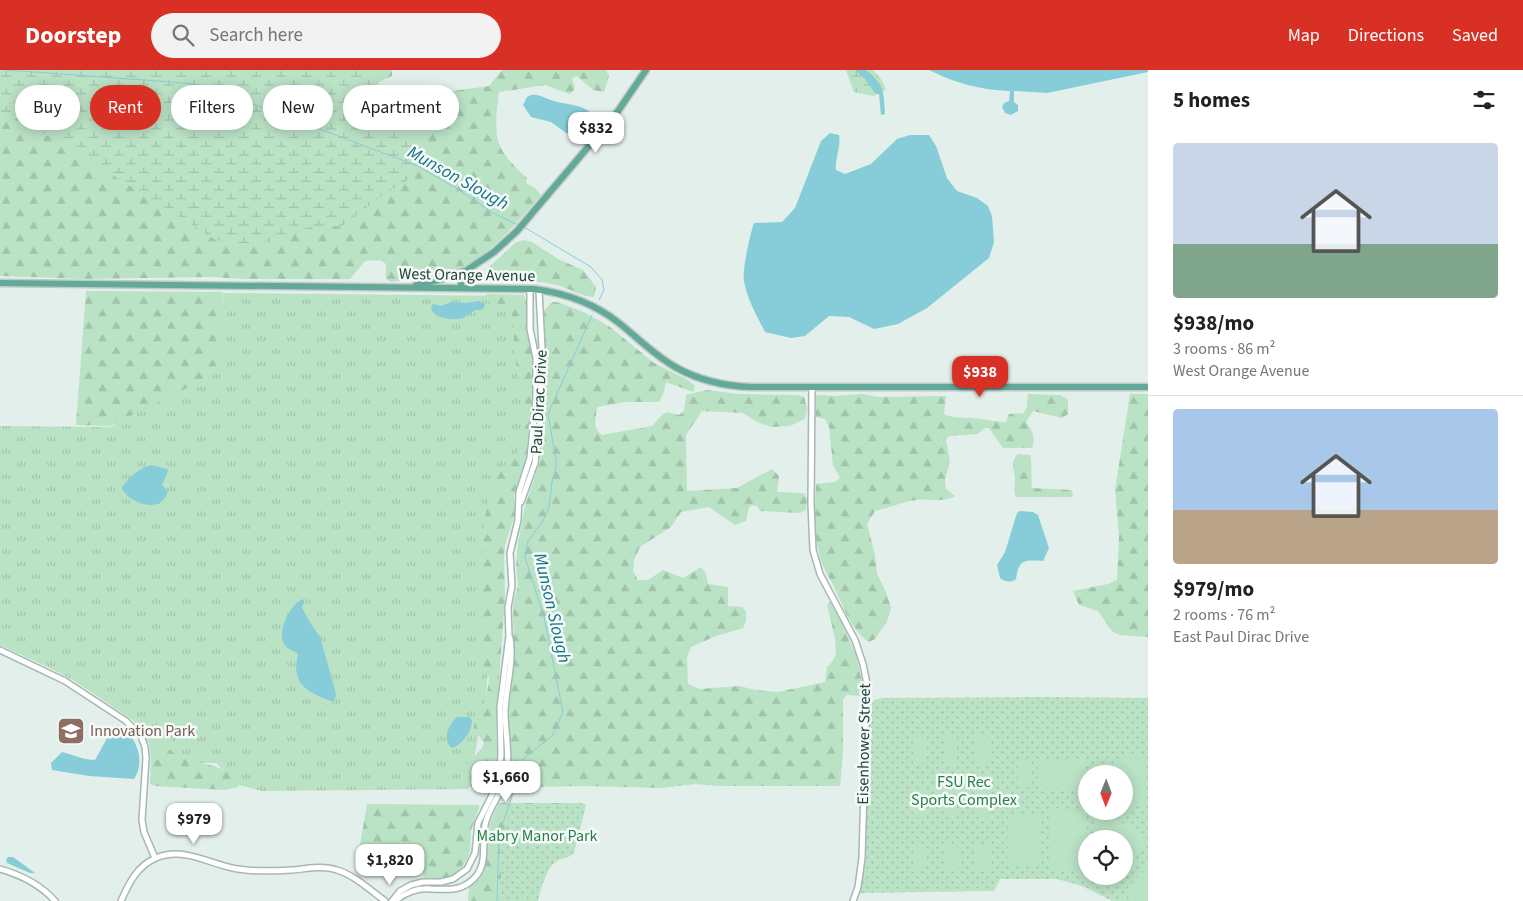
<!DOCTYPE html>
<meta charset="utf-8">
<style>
:root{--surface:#fff;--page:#f2f2f2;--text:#222;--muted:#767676;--line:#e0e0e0;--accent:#d93025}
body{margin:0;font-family:"Source Sans 3",sans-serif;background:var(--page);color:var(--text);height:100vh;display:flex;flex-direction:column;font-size:19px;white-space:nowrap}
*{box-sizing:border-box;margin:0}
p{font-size:16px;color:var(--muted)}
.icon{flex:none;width:28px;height:28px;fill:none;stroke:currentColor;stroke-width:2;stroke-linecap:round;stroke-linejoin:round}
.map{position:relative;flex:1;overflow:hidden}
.side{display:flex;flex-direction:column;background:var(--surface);width:375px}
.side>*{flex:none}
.hud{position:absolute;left:15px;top:15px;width:475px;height:45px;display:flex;gap:10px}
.needle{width:32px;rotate:181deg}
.controls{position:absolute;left:1078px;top:695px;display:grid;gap:10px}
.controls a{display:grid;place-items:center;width:55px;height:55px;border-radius:50%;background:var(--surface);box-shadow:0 2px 12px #0003;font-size:25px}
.price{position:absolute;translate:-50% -42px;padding:0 11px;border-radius:10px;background:#fff;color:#222;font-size:16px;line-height:32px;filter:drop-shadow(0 1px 2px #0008)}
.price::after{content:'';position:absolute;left:50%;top:30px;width:15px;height:11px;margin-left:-8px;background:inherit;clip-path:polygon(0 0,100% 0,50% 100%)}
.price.selected{background:var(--accent);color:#fff}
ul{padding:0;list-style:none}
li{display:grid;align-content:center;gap:10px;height:265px;padding:0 25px}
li+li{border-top:1px solid var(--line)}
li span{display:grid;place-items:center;height:155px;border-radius:5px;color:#555}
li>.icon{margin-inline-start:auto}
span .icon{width:90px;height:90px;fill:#fffc;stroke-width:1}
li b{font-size:21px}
h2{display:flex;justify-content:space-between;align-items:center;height:60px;padding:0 25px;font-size:21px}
.chip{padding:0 18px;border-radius:22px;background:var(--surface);box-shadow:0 2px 12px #0003;font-size:18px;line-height:45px}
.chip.selected{background:var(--accent);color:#fff}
header{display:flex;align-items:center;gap:30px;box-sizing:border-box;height:70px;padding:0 25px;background:var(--accent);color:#fff}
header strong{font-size:24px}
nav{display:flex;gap:28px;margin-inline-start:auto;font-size:18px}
.search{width:350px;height:45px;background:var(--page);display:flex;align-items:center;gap:12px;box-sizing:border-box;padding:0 18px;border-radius:28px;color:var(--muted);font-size:19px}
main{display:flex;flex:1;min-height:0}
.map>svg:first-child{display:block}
.grass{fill:url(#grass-tufts)}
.forest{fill:url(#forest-firs)}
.wetland{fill:url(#wetland-marsh)}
.park{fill:url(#park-dots);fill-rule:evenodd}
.garden{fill:#bae2c5}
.water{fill:#86cdd9}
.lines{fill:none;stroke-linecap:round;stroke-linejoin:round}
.stream{stroke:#86cdd9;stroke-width:1}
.minor-casing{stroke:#a5b8b1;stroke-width:8}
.major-casing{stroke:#c1cac8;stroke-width:9}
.minor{stroke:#fff;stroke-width:5}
.major{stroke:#63a997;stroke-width:6}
.labels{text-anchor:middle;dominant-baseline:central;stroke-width:5;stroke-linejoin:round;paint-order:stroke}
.street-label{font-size:16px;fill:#214339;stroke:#f5faf8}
.education-label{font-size:16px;fill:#785e54;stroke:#f5faf8;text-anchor:start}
.park-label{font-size:16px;fill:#267e48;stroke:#f5faf8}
.water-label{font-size:18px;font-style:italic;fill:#147386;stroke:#f5faf8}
</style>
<header>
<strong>Doorstep</strong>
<div class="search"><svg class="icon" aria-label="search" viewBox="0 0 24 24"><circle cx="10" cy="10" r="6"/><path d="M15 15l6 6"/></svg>Search here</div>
<nav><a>Map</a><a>Directions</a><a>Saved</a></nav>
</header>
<main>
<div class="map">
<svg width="1148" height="831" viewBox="0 0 1148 831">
<defs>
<pattern id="grass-tufts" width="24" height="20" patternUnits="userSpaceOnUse" patternTransform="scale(1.25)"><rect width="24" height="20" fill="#bae2c5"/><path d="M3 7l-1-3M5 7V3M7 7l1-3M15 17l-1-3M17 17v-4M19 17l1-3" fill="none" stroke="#a0c3aa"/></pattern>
<pattern id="forest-firs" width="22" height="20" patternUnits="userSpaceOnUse" patternTransform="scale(1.25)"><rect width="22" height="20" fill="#bae2c5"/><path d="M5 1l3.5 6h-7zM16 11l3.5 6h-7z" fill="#a0c3aa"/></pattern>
<pattern id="wetland-marsh" width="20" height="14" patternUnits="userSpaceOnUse" patternTransform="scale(1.25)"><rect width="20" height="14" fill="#bae2c5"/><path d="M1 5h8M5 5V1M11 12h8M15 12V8" fill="none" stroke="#a0c3aa"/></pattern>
<pattern id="park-dots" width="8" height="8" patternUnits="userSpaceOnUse" patternTransform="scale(1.25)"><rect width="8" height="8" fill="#bae2c5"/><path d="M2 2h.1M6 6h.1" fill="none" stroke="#a0c3aa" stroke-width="1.8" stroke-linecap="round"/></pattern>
</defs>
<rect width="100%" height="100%" fill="#e3efea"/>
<path class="grass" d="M 223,223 L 518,226 L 529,326 L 521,384 L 498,452 L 486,628 L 468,719 L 262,721 L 239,715 L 216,693 L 198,693 L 172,685 L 166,675 L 148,672 L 134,651 L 76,612 L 58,602 L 0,575 L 0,356 L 110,357 L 218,292 Z"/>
<g class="forest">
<path d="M 0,0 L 392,0 L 392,6 L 379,12 L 378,19 L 383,21 L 445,22 L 489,16 L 502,0 L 606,0 L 609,6 L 604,22 L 593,20 L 577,6 L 572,8 L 575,19 L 570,24 L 545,15 L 499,22 C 497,35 494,62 499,74 C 504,87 517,99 527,108 L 526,113 L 534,117 L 541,125 C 519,150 493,183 462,197 C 440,207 414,209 391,212 L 386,209 L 386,194 L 380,190 L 365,191 L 350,209 L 243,209 L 211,207 L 84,209 L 0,206 Z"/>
<path d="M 523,170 L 532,172 L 558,189 L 583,200 L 596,217 L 594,227 C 581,227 569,218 557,215 C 535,210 512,210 489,210 L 486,207 L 486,200 L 515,173 Z"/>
<path d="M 86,221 L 222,222 L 223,294 L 217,303 L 110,356 L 76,355 Z"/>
<path d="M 487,224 L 524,225 L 527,233 L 533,287 L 532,341 L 528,363 L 527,385 L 523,403 L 514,425 L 515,444 L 505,475 L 504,485 L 505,528 L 496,651 L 497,684 L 494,707 L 490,714 L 482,717 L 466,717 L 467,695 L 482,678 L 484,673 L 474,658 L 475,643 L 484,635 L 488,617 L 489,608 L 486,602 L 480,599 L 476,592 L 478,571 L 477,526 L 482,500 L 484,453 L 489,425 L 500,400 L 519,381 L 525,333 L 522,315 L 517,303 L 511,237 L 484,230 L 483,227 Z"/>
<path d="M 552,232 L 557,232 L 584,242 L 610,257 L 654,293 L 688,310 L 695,316 L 693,322 L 666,312 L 664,322 L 659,332 L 625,332 L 597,337 C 596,347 592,359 602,365 L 652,356 L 663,344 L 668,342 L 679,345 L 684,341 L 686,325 L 707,320 L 738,324 L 798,325 L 804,327 L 807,338 L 805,349 L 790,356 L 772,357 L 757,352 L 743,343 L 702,341 L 686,365 L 687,421 L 737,418 L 772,399 L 779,406 L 777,422 L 804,423 L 807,429 L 806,440 L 799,443 L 760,441 L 757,436 L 752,435 L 749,437 L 746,451 L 735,455 L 709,437 L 681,442 L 671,457 L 640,477 L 634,490 L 633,501 L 638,510 L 648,510 L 663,500 L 683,508 L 701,497 L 706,504 L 708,514 L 728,517 L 728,536 L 742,537 L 746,541 L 746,550 L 743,558 L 716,566 L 691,577 L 687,587 L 688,614 L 700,619 L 739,616 L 756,620 L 778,622 L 825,612 L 827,597 L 832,592 L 836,585 L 835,568 L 827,535 L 830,532 L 838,544 L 856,585 L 864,620 L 863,624 L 861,626 L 847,625 L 843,629 L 843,681 L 840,716 L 719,716 L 695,714 L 661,718 L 585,716 L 528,717 L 505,719 L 509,703 L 508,634 L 514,592 L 513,534 L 518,516 L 516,492 L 518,473 L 525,436 L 540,391 L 543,352 L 541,244 Z"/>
<path d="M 863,324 L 878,327 L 946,326 L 944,344 C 953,349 963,347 973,348 C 984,349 995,352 1006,352 L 1009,344 L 1024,343 L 1027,337 L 1028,324 L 1060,325 L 1068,329 L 1068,344 L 1062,348 L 1033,341 L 1026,352 C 1032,360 1036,368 1032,378 L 1003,378 L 989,358 L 985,358 L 978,364 L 949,366 L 946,370 L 950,392 L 945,409 L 946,419 L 955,426 C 937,434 932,428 916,430 C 902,432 889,438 875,441 L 867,454 L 875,485 L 877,504 L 886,522 L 891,538 L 887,551 L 875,569 L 869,572 C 849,559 842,531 831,511 C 826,502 821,494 819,483 C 813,461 815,437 816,414 L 835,412 L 840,408 L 833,395 L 829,357 L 825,349 L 816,347 L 816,326 L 819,325 L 835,326 Z"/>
<path d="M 1130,324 L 1148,324 L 1148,567 L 1120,565 L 1113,562 L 1098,541 L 1079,535 L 1073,521 L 1108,514 L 1117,510 L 1119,466 L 1115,420 Z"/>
<path d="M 1018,384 L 1030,385 C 1032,390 1031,410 1032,418 L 1072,420 L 1073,427 L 1016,427 C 1013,421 1015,418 1015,411 C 1015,401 1009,392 1018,384 Z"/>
<path d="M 171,668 L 172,669 L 169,679 C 194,700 214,686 239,712 L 238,717 L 225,720 L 155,716 L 150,714 L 151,690 L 149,672 L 163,672 Z"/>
<path d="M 499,733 L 582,733 L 585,739 L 575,778 L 556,789 L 550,795 L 536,831 L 468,831 L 469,818 C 491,799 484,789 488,764 C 489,752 494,743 499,733 Z"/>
<path d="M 367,734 L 479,735 L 479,738 L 471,761 L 470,780 L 467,789 L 461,798 L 454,805 L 447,808 L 438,810 L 425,809 L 423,807 L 424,793 C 408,785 403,785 392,799 L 378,803 L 362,799 L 357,792 Z"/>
</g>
<g class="wetland">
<path d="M 0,0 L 375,0 L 387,40 L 411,57 L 417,77 L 408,110 L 387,122 L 342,156 L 304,158 L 282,169 L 251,175 L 217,171 L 142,123 L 48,66 L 0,43 Z"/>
<path d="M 846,0 L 873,0 L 881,9 L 886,20 L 873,26 L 854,22 Z"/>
</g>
<g class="park">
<path d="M 1041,627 L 1148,628 L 1148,831 L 1112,831 L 1085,817 L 1057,809 L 1000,809 L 994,821 L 859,823 L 863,801 L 871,636 L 874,630 L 882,628 ZM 1086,704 L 1124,704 L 1124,741 L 1086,741 ZM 1086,769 L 1124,769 L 1124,806 L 1086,806 Z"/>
<path d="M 512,734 L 586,734 L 574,782 C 570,789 563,787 557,791 C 545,799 541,818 538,831 L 499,831 L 501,813 L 500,775 Z"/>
</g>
<g class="garden">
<rect x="913" y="667" width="13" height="26"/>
<rect x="944" y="667" width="13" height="27"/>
<rect x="975" y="667" width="15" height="27"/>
<path d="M 1133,684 L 1144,684 L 1145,732 L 1142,736 L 1124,735 L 1124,704 L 1102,704 L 1115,691 Z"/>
<path d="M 1018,691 L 1031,691 L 1030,717 L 1017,717 Z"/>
<rect x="1038" y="691" width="46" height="27"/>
<rect x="913" y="721" width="13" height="26"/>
<rect x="944" y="721" width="13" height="26"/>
<path d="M 975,721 L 990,721 L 990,748 L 976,747 Z"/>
<path d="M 1050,741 L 1085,741 L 1084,800 L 1049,799 Z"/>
<path d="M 1101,743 L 1145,764 L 1147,769 L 1123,811 L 1115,806 L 1124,806 L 1124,769 L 1095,769 L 1096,756 Z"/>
<path d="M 1008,745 L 1039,746 L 1039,795 L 1007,795 Z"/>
<rect x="913" y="774" width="13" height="27"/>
<rect x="944" y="774" width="14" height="27"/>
<rect x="976" y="774" width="14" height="27"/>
<path d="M 1148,796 L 1148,831 L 1141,831 L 1126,820 Z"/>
</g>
<g class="water">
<path d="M 855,0 L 866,0 C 884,15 884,21 885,44 L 881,45 L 879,24 L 875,23 L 865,9 Z"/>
<path d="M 929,0 L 1148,0 L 1148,2 L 1047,23 L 1014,21 L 1014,32 L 1018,35 L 1018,41 L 1011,45 L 1005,43 L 1002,37 L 1004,33 L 1009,31 L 1010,21 C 980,20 955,13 929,0 Z"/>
<path d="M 531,25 C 540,24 546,29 554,31 C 567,35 582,34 592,44 L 593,53 L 589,60 L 581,65 L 566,63 L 551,52 L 531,47 L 523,35 L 527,27 Z"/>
<path d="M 830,63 L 839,65 C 841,77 835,88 836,100 L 845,104 L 871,94 L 897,69 L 910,65 L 929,65 L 936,76 L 947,108 L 957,121 L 977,128 L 988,136 L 992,146 L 994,172 L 989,188 L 927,238 L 898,254 L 874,259 L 849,247 L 829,246 L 805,266 L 791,268 L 765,262 C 757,246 747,229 744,211 C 742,201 750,164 754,153 L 782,152 L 795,138 L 821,71 Z"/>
<path d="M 479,231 L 485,234 L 484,238 C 481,240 479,240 476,240 C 472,241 468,246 463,248 C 453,251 434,248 431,239 L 433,234 L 441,236 L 451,232 L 466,233 Z"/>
<path d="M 151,395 L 167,399 L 168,401 L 162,415 L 168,421 C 162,444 131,435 122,419 L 122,417 C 129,408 140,397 151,395 Z"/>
<path d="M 1020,441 L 1033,442 L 1038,445 L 1049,478 L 1043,491 C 1024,490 1019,489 1016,509 C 1011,513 1005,512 1000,508 L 997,495 L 1005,482 L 1017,443 Z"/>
<path d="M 303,529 L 304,532 L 302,538 L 311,554 L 320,567 L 335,620 L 336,625 L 334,631 L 331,631 C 318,626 300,620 297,604 C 295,598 297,590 298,584 C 294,580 288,580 285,575 C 275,563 291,533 303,529 Z"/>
<path d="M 457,647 L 469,647 L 472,650 C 472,661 462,675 452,678 C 441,669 449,655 457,647 Z"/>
<path d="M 117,655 C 137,664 146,692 134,709 L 89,706 L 52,700 L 51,693 L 62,682 L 85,689 L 95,690 L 111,661 Z"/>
<path d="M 8,787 L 13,787 L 35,803 L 30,803 L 7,793 L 6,790 Z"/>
</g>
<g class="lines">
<g class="stream">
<path d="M 6,0 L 185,13 L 205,16 L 418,96 L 459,120 L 493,143 L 518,155"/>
<path d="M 524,157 L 591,197 L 602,210 L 604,220 L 599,230"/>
<path d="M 497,831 L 499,765 L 512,726 L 517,696 L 523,689 L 552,666 L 563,642 L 544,547 L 525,487 L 528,471 L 543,451 L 549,437 L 552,412 L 556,398 L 556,390 L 548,344 L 592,245"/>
</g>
<g class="minor-casing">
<g id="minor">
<path d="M 812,317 L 811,434 L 813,480 L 820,504 L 855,570 L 863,594 L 867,614 L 862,788 L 858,817 L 853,831"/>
<path d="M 521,432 L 535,393 L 540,352 L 542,279 L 539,220"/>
<path d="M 0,580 L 65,611 L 126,651 L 141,666 L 145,677 L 146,688 L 142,750 L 144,762 L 155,788"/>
<path d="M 0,799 C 21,805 40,814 55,831"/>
<path d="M 121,831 C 129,813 137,796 156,788 C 185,776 210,795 238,799 C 255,802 274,801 291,800 C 306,799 322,795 337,800 C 354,805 370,820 385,831"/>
<path d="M 392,831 L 400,821 L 411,815 L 423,812 L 441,812 L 453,809 L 467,799 L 475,783 L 478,753 L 494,721 L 499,703 L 501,685 L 500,637 L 509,566 L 508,537 L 512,516 L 510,483 L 518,450 L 519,422 L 530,388 L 536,329 L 536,288 L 530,259 L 530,219"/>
<path d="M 395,831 C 405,823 417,818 430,819 C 445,819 457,822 470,812 C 490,797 481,775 485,755 C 488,739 500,726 505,710 C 511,688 505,663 505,641 C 506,616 514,593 510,568"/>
</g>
</g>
<g class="major-casing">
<g id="major">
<path d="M 0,213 L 534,219 C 565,223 595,234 619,253 C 638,268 655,286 677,298 C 699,310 725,316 750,317 L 1148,317"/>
<path d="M 416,215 L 439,210 L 464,201"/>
<path d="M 461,218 L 461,206 L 464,202 L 494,182 L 517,161 L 616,44 L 646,0"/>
</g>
</g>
<use href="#minor" class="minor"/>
<use href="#major" class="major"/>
</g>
<defs>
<g id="university-square" transform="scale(1.4375)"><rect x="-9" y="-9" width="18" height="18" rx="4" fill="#8d6e63" stroke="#f5faf8"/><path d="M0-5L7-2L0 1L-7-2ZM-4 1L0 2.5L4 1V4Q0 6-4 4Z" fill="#fff"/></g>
</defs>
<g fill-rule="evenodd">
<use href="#university-square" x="71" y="661"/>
</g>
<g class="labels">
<g class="street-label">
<text transform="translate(467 205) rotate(1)">West Orange Avenue</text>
<text transform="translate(539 332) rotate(-87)">Paul Dirac Drive</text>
<text transform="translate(864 674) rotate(-89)">Eisenhower Street</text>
</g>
<g class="education-label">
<text x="90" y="661">Innovation Park</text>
</g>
<g class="park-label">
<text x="964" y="712">FSU Rec<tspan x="964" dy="18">Sports Complex</tspan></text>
<text x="537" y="766">Mabry Manor Park</text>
</g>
<g class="water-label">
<text transform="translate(458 108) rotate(29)">Munson Slough</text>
<text transform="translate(552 538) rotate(77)">Munson Slough</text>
</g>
</g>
</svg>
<div class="controls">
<a><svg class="needle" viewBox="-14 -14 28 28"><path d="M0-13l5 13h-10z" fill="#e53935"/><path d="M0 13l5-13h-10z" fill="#767676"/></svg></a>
<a><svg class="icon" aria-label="locate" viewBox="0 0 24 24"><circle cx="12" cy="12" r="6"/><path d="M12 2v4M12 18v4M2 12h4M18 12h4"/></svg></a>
</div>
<b class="price" style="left:596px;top:84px">$832</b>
<b class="price selected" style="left:980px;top:328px">$938</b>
<b class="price" style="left:506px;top:733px">$1,660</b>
<b class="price" style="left:194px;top:775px">$979</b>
<b class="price" style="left:390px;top:816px">$1,820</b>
<div class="hud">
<a class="chip">Buy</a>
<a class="chip selected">Rent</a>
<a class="chip">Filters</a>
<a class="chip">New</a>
<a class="chip">Apartment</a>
</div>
</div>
<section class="side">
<h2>5 homes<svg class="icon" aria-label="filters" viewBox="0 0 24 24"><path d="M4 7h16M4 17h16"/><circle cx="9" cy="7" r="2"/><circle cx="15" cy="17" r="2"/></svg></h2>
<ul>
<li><span style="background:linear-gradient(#c9d6e8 65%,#7fa58c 0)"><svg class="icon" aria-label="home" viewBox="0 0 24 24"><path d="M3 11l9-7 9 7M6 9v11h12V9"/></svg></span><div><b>$938/mo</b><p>3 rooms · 86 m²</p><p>West Orange Avenue</p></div></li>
<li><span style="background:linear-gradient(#a9c7e8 65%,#b9a48a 0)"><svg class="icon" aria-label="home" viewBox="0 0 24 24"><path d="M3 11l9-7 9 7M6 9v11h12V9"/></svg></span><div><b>$979/mo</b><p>2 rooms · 76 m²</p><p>East Paul Dirac Drive</p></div></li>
</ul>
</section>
</main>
